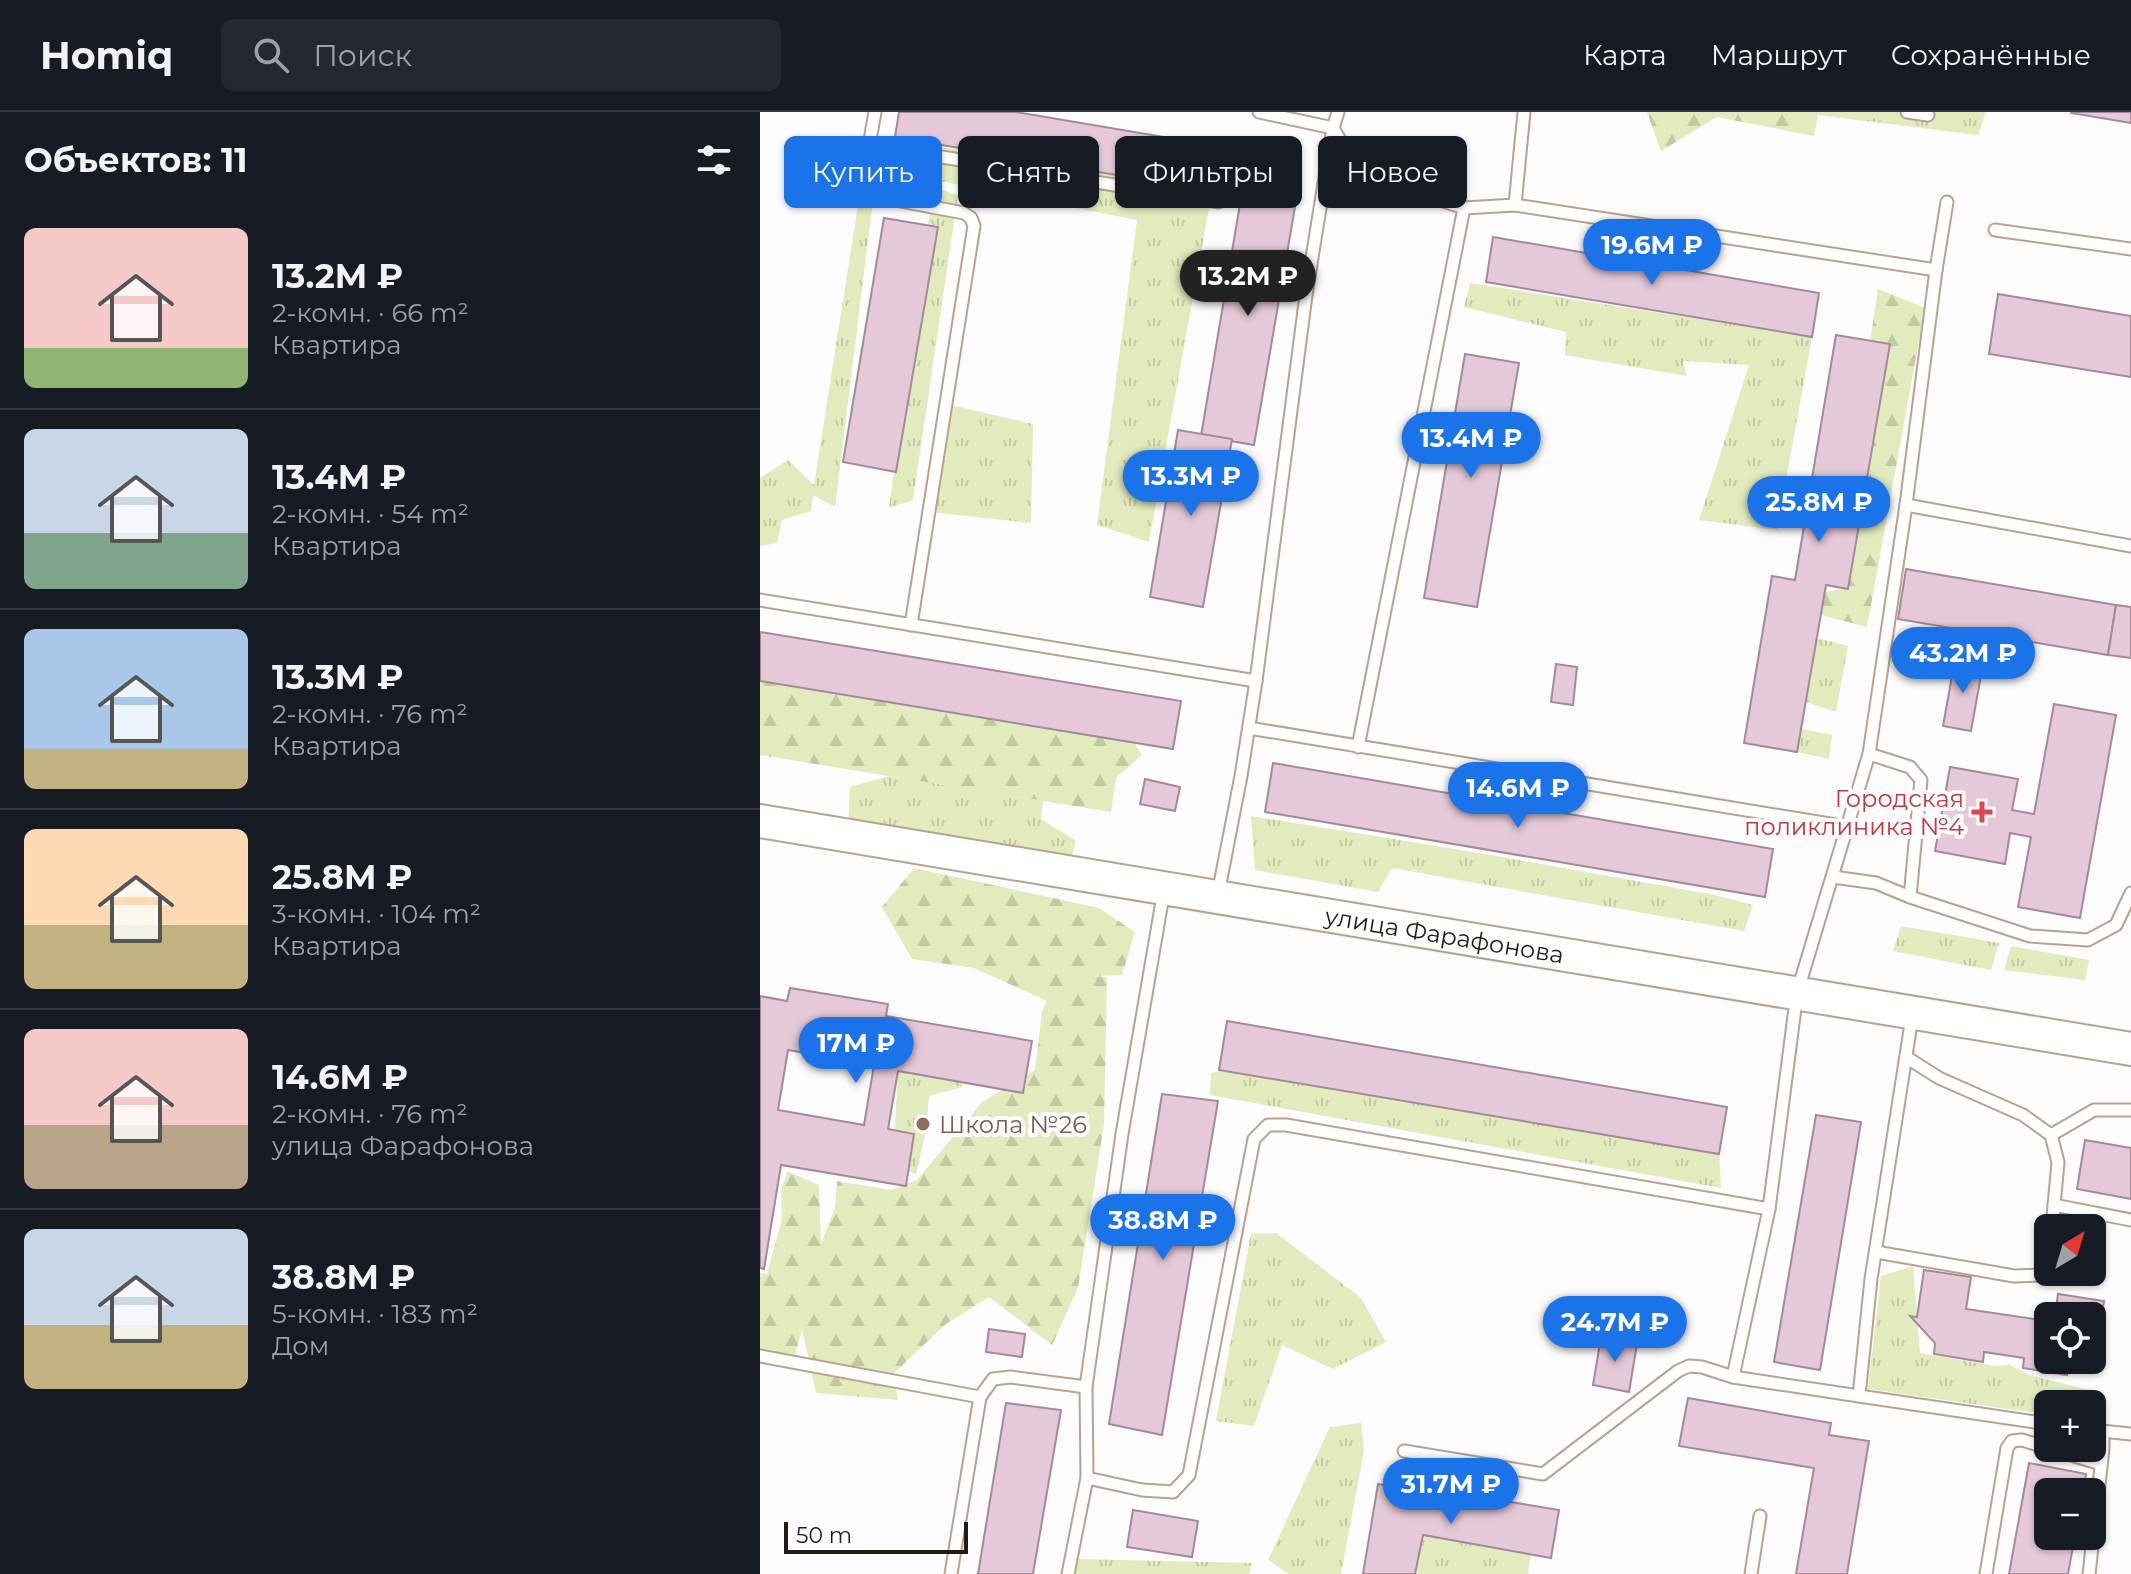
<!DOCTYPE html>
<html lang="ru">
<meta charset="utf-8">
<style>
:root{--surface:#171b24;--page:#242831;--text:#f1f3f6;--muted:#9ea1a6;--line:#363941;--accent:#1a73e8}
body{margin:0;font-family:Montserrat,sans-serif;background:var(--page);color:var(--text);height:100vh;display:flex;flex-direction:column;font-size:30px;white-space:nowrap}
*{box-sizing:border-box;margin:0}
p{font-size:26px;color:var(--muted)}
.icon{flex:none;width:44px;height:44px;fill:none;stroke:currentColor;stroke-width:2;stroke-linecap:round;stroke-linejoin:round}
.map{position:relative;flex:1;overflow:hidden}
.drawer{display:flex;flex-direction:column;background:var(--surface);width:760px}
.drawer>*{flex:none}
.banner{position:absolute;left:24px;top:24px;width:760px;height:72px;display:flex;gap:16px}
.needle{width:52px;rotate:38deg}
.fabs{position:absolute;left:1274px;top:1102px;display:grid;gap:16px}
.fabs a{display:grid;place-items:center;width:72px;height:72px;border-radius:12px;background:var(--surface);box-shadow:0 2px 6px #0004;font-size:40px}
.scale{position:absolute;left:24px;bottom:20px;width:184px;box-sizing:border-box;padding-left:8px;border:4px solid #231a13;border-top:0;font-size:22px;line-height:28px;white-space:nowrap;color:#231a13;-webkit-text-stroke:6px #fcfcfc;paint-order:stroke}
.price{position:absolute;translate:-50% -68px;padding:0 18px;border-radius:28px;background:var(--accent);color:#fff;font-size:26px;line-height:52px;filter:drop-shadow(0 2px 4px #0008)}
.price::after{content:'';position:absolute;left:50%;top:48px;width:24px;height:18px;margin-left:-12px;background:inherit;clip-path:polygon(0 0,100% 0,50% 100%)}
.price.on{background:#222;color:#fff}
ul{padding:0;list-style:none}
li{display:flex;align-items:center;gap:24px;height:200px;padding:0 24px}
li+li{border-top:2px solid var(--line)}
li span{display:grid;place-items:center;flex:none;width:224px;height:160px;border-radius:12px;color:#555}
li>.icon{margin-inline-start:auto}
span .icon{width:96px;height:96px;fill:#fffc;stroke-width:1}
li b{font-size:34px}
h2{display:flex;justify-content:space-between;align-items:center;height:96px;padding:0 24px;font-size:34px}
.chip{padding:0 28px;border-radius:12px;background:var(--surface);box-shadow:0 2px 6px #0004;font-size:28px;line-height:72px}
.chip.on{background:var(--accent);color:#fff}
header{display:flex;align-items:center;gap:48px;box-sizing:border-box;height:112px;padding:0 40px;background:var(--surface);border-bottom:2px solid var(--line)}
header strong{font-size:38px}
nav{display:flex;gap:44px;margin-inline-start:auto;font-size:28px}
.search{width:560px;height:72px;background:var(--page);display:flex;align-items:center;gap:20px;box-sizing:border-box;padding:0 28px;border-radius:12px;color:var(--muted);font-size:30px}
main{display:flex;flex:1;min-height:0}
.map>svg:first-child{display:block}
.grass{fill:url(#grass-tufts)}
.forest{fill:url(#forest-firs)}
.building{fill:#e5c9d8;stroke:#a48998;stroke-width:2;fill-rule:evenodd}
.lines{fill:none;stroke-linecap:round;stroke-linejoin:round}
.lane-casing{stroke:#b9a18f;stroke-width:15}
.secondary-casing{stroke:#b9a18f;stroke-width:36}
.lane{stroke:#fff;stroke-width:11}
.secondary{stroke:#fff;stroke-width:32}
.health-dot{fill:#e0444e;stroke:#fcfcfc;stroke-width:3}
.education-dot{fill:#8d6e63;stroke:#fcfcfc;stroke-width:3}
.labels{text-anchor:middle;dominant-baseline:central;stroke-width:8;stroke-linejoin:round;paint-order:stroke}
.health-label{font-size:24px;fill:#be3a42;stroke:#fcfcfc;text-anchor:end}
.street-label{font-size:24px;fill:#231a13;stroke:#fcfcfc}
.education-label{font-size:24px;fill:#785e54;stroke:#fcfcfc;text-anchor:start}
</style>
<header>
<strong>Homiq</strong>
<div class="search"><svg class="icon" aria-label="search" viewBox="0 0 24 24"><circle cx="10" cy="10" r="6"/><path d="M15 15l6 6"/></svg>Поиск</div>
<nav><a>Карта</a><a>Маршрут</a><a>Сохранённые</a></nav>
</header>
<main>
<section class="drawer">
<h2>Объектов: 11<svg class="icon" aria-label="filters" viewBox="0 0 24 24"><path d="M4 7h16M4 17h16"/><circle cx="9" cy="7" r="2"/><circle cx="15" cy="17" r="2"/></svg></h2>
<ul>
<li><span style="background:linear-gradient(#f6c9c9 75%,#8fb573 0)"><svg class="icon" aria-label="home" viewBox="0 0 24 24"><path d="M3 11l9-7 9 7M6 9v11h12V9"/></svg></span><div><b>13.2M ₽</b><p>2-комн. · 66 m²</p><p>Квартира</p></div></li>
<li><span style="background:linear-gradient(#c9d6e8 65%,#7fa58c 0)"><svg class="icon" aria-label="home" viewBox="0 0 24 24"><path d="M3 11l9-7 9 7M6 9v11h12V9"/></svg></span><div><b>13.4M ₽</b><p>2-комн. · 54 m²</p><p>Квартира</p></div></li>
<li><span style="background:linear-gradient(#a9c7e8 75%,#c2b280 0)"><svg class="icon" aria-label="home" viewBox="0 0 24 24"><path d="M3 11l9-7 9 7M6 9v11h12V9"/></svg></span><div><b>13.3M ₽</b><p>2-комн. · 76 m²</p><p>Квартира</p></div></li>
<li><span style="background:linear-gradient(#ffd9b3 60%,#c2b280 0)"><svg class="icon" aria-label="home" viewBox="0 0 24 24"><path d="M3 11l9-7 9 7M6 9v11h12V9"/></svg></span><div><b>25.8M ₽</b><p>3-комн. · 104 m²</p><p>Квартира</p></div></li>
<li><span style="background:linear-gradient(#f6c9c9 60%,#b9a48a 0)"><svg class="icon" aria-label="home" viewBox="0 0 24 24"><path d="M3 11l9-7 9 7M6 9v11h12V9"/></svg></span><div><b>14.6M ₽</b><p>2-комн. · 76 m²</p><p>улица Фарафонова</p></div></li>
<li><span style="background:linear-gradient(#c9d6e8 60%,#c2b280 0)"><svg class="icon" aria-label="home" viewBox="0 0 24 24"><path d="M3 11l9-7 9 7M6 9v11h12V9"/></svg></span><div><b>38.8M ₽</b><p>5-комн. · 183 m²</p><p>Дом</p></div></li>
</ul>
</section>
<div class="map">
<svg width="1371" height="1462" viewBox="0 0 1371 1462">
<defs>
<pattern id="grass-tufts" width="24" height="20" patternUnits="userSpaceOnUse" patternTransform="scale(2)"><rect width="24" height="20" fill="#e1ebbe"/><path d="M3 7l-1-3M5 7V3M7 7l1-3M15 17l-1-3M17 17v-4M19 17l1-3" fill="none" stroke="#c1c9a2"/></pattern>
<pattern id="forest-firs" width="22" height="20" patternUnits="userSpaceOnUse" patternTransform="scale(2)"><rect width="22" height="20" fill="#e1ebbe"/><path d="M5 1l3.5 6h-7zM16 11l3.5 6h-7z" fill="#c1c9a2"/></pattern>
</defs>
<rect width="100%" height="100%" fill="#fcfcfc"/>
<g class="grass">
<path d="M 1062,0 L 1226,0 L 1218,23 L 1058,3 Z"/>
<path d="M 112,24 L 452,79 L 389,430 L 337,413 L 377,108 L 114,56 Z"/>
<path d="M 115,72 L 75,395 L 53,383 L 51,399 L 22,408 L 17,431 L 0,434 L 0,366 L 28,348 L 54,373 L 101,74 Z"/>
<path d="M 173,75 L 198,83 L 153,388 L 129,396 Z"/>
<path d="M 710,171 L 1052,225 L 1017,418 L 939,408 L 989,253 L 923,249 L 927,264 L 805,243 L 806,220 L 704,195 Z"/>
<path d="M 191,293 L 273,312 L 271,411 L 169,400 Z"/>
<path d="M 1057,526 L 1088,534 L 1076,600 L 1046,590 Z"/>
<path d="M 1041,617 L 1072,623 L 1069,647 L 1037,640 Z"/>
<path d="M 130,664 L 283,689 L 281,707 L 316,729 L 310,750 L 88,716 L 90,675 Z"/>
<path d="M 491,704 L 725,742 L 955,783 L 993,793 L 984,819 L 632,756 L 618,780 L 495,758 Z"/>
<path d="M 1141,814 L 1239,831 L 1231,858 L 1133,839 Z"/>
<path d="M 1251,834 L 1329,848 L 1325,868 L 1244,858 Z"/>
<path d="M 464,958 L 959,1042 L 961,1076 L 450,983 L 451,961 Z"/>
<path d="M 138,959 L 200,970 L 203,975 L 169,984 L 166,1019 L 156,1062 L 133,1053 Z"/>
<path d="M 516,1121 L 601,1186 L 626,1230 L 573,1257 L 522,1233 L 494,1314 L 456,1309 L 491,1122 Z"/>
<path d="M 1153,1154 L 1160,1241 L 1235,1254 L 1250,1253 L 1269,1263 L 1342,1281 L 1327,1292 L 1288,1292 L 1288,1300 L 1269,1300 L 1108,1277 L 1121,1164 Z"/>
<path d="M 601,1311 L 604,1339 L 581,1462 L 529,1462 L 508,1448 L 570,1315 Z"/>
<path d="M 663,1423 L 771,1442 L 768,1462 L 655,1462 Z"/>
<path d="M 315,1447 L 492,1451 L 489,1462 L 313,1462 Z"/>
</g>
<g class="forest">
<path d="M 887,0 L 1062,0 L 1058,3 L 1054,24 L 957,5 L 901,39 Z"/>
<path d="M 1118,177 L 1165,196 L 1107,515 L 1061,503 L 1065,480 L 1089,476 L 1115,316 L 1110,229 Z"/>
<path d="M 0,561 L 374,630 L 382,643 L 356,666 L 351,700 L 0,643 Z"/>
<path d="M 154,756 L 339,796 L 375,820 L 362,863 L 333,864 L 347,865 L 344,1012 L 318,1176 L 292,1233 L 229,1185 L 186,1212 L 133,1262 L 138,1288 L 56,1281 L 42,1217 L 31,1257 L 0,1246 L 0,1161 L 7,1162 L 22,1107 L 21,1080 L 27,1059 L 59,1073 L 61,1132 L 75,1096 L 77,1069 L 131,1078 L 157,1068 L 222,990 L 275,958 L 282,900 L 287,889 L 214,856 L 152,847 L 122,795 Z"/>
</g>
<g class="building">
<path d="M 139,0 L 256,0 L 469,36 L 461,81 L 135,25 Z"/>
<path d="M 1311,0 L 1371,0 L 1371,11 L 1311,1 Z"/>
<path d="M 482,80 L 536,89 L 494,333 L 441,324 Z"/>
<path d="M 124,106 L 178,115 L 136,360 L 83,350 Z"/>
<path d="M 733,125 L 1059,181 L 1052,225 L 726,170 Z"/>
<path d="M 1238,182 L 1371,204 L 1371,265 L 1229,242 Z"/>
<path d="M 1076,223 L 1130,232 L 1088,477 L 1066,473 L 1037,640 L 984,631 L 1012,464 L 1035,468 Z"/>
<path d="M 705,242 L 759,251 L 717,495 L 664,486 Z"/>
<path d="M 418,318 L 472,327 L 443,495 L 390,485 Z"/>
<path d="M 1146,457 L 1356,493 L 1348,543 L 1138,507 Z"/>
<path d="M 1356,493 L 1371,495 L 1371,546 L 1348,543 Z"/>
<path d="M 0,520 L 421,589 L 413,637 L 0,569 Z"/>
<path d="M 1195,547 L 1223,552 L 1211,619 L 1183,614 Z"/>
<path d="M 796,552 L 817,555 L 813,593 L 791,590 Z"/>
<path d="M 1294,592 L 1356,603 L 1320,806 L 1258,795 L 1271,725 L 1250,721 L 1245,752 L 1175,739 L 1190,655 L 1258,667 L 1252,698 L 1274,702 Z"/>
<path d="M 513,651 L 1013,737 L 1005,785 L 505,700 Z"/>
<path d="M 385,667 L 420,675 L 415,699 L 380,692 Z"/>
<path d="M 30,876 L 128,892 L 126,904 L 272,929 L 263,981 L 138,959 L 128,1017 L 154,1022 L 146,1074 L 21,1053 L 4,1157 L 0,1156 L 0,884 L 27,889 ZM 28,938 L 114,953 L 104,1013 L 18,998 Z"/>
<path d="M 467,909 L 967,995 L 959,1042 L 459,958 Z"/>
<path d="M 402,982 L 458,989 L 402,1323 L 349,1312 Z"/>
<path d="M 1056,1003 L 1101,1010 L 1060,1258 L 1014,1250 Z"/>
<path d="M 1325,1028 L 1371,1036 L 1371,1087 L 1317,1077 Z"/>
<path d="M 1164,1158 L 1211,1165 L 1206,1197 L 1288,1209 L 1288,1248 L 1332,1248 L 1332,1204 L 1295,1204 L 1298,1182 L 1344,1189 L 1338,1232 L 1345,1233 L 1341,1259 L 1308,1254 L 1307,1263 L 1263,1256 L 1264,1246 L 1224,1240 L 1223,1250 L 1174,1242 L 1175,1231 L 1150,1204 L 1157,1205 Z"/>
<path d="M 229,1217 L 265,1222 L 262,1245 L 226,1240 Z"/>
<path d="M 841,1225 L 877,1232 L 869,1280 L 833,1273 Z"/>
<path d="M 928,1286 L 1071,1311 L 1069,1323 L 1109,1329 L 1087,1462 L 1036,1462 L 1054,1356 L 919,1334 Z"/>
<path d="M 246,1291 L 301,1298 L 273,1462 L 218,1462 Z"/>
<path d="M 1269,1351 L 1326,1362 L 1323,1380 L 1288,1380 L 1288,1424 L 1315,1424 L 1308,1462 L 1249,1462 Z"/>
<path d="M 618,1372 L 653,1378 L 654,1374 L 799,1398 L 791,1446 L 663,1423 L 655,1462 L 603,1462 Z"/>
<path d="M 373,1398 L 438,1409 L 432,1445 L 367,1435 Z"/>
</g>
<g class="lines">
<g class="lane-casing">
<g id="lane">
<path d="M 115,0 L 102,73 L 108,80 L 119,85 L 204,101 L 211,106 L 214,114 L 151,513"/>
<path d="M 499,0 L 573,16 L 592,49 L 613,66 L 704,96 L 755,93 L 1176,158"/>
<path d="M 1147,0 L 1168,3"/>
<path d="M 108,33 L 459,90"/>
<path d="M 755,93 L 764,0"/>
<path d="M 1235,118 L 1371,137"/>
<path d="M 1146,393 L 1371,434"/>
<path d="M 0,488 L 496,569"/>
<path d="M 489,616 L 1088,715"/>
<path d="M 598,635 L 704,96"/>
<path d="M 1109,642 L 1150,655 L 1161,668 L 1150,785"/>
<path d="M 1073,765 L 1116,771 L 1150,785 L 1270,824 L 1328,828 L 1356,813 L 1371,781"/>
<path d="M 458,782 L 481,664 L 496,569 L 546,183 L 573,16 L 578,0"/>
<path d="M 1146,945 L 1179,966 L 1263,1003 L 1291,1023 L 1298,1050 L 1292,1116"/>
<path d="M 1291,1023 L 1334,998 L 1371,998"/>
<path d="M 1294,1093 L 1371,1108"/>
<path d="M 1116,1140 L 1254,1164 L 1280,1163 L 1288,1151"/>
<path d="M 0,1244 L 220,1285"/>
<path d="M 973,1265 L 1009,1097"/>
<path d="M 1099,1284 L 1288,1312"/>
<path d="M 1332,1318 L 1371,1322"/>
<path d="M 1288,1336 L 1341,1352"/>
<path d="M 644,1339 L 783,1362 L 918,1259 L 929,1254 L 942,1255 L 973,1265 L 1099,1284 L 1111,1167 L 1152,905"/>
<path d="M 327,1366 L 382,1378 L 413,1380 L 429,1363 L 494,1027 L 508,1013 L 526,1013 L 1009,1097 L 1037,881 L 1109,642 L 1146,393 L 1176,158 L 1187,90"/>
<path d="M 191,1462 L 220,1285 L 233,1267 L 250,1265 L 326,1275"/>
<path d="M 308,1462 L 327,1366 L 326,1275 L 362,1022 L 404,778"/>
<path d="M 991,1462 L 1000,1404"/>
<path d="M 1226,1462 L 1247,1336 L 1252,1329 L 1262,1328 L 1288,1336"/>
<path d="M 1329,1462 L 1343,1337 L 1343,1320"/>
</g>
</g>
<g class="secondary-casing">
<g id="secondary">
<path id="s1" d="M 0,709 L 1371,937"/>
</g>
</g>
<use href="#lane" class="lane"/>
<use href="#secondary" class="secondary"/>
</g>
<path class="health-dot" d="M1218 688h8v8h8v8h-8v8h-8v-8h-8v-8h8z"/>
<circle class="education-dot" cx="163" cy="1012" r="8"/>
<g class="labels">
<g class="health-label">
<text x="1204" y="686">Городская<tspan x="1204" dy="28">поликлиника №4</tspan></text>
</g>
<g class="street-label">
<text stroke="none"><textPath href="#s1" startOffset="694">улица Фарафонова</textPath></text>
</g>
<g class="education-label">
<text x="179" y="1012">Школа №26</text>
</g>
</g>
</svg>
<div class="fabs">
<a><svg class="needle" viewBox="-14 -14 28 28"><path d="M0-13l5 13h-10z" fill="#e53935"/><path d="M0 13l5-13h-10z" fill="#9ea1a6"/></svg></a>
<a><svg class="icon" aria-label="locate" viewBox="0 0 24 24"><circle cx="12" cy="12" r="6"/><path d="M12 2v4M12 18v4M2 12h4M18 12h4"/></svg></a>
<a>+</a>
<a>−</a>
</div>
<div class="scale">50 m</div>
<b class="price" style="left:892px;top:175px">19.6M ₽</b>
<b class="price on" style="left:488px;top:206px">13.2M ₽</b>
<b class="price" style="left:711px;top:368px">13.4M ₽</b>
<b class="price" style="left:431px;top:406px">13.3M ₽</b>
<b class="price" style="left:1059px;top:432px">25.8M ₽</b>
<b class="price" style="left:1203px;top:583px">43.2M ₽</b>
<b class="price" style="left:758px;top:718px">14.6M ₽</b>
<b class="price" style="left:96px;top:973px">17M ₽</b>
<b class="price" style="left:403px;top:1150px">38.8M ₽</b>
<b class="price" style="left:855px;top:1252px">24.7M ₽</b>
<b class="price" style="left:691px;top:1414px">31.7M ₽</b>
<div class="banner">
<a class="chip on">Купить</a>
<a class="chip">Снять</a>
<a class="chip">Фильтры</a>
<a class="chip">Новое</a>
</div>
</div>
</main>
